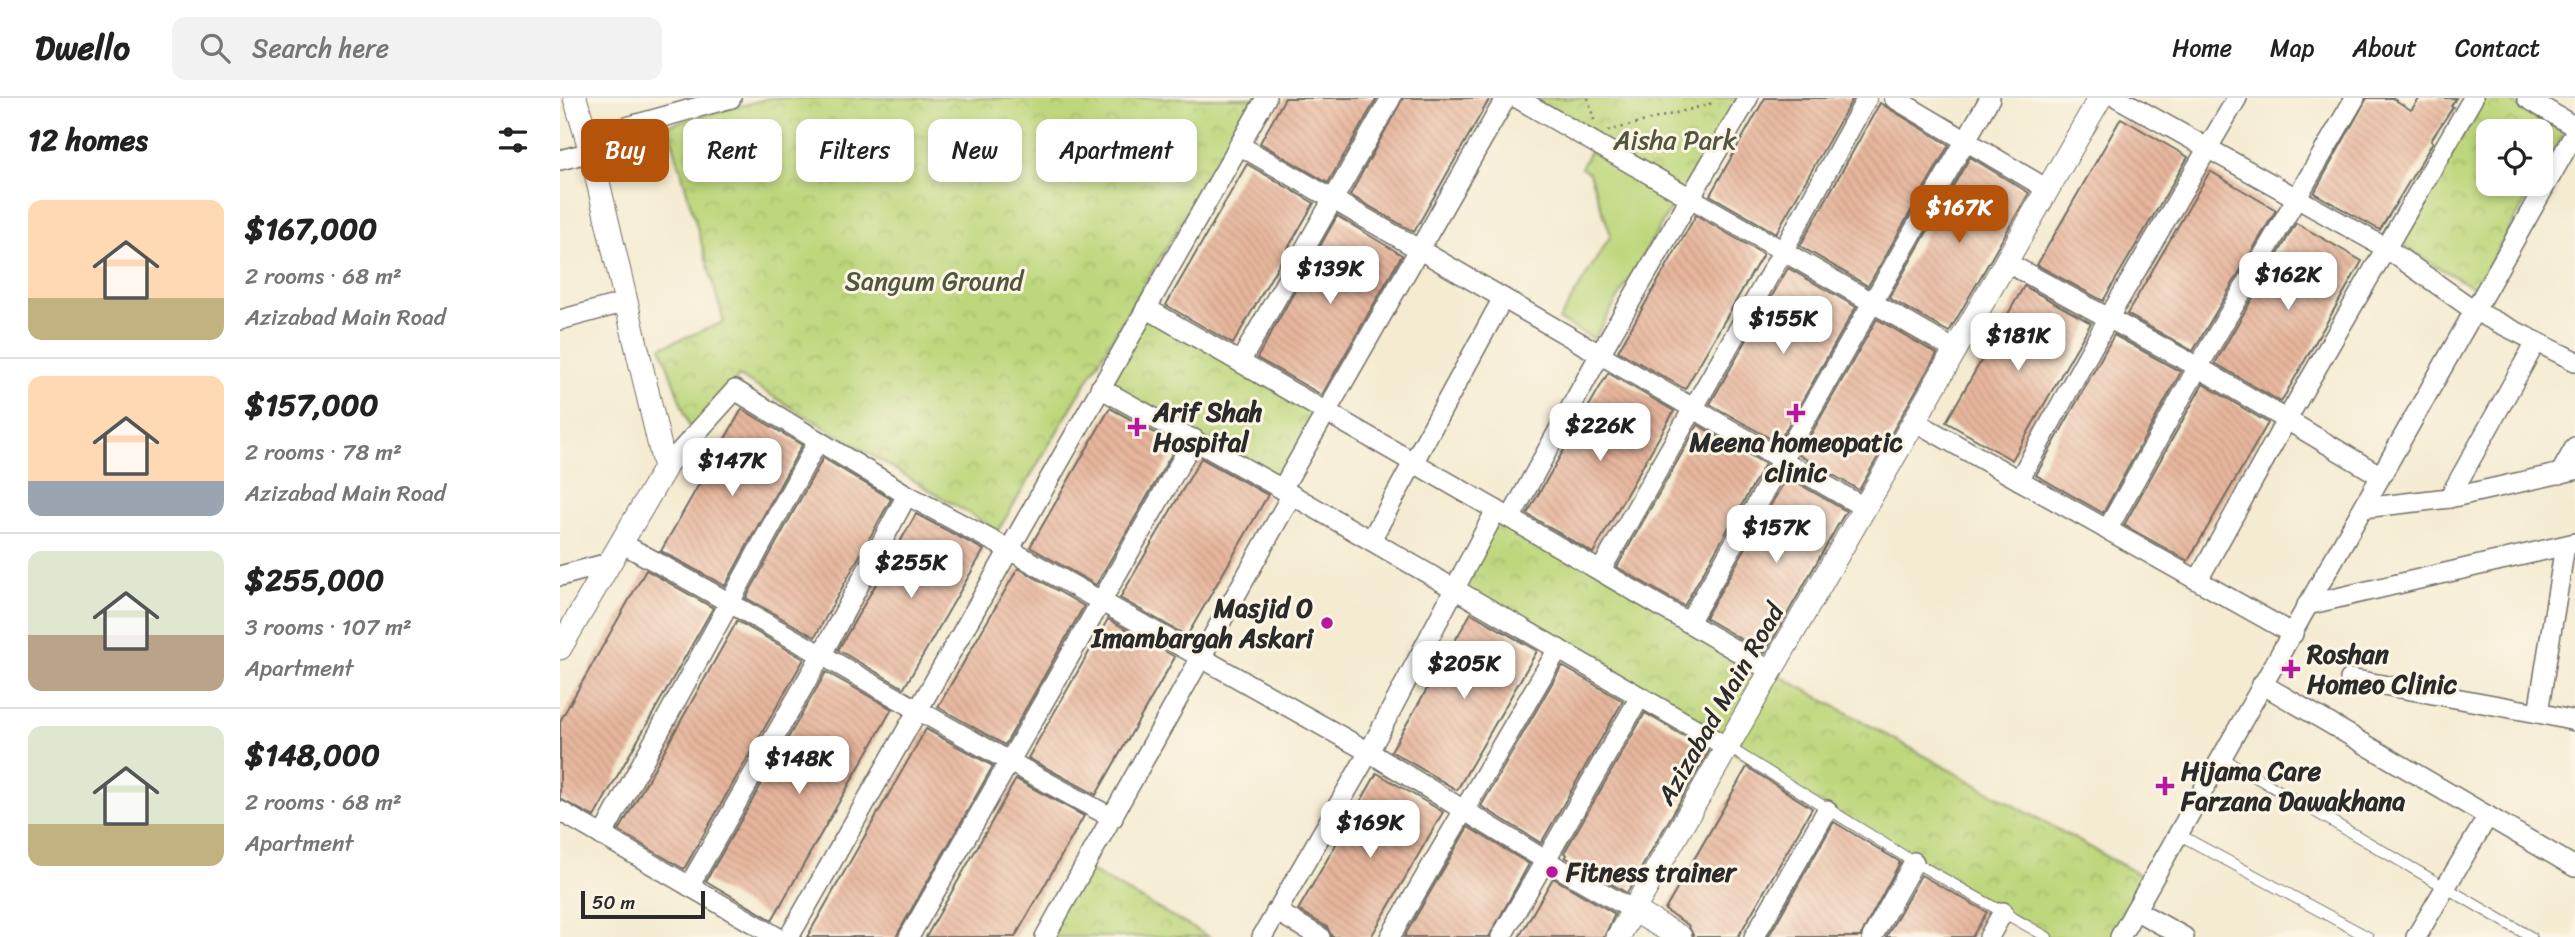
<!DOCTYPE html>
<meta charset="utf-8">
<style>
:root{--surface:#fff;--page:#f2f2f2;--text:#222;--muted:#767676;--line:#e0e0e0;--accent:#b45309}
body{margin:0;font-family:Sriracha,sans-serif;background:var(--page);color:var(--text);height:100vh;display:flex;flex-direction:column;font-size:26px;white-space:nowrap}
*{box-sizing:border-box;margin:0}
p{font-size:23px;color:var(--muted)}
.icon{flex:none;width:38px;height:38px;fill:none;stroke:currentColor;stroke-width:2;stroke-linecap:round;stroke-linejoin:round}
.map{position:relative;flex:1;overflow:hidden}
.sheet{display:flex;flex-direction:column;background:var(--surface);width:560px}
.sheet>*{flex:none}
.banner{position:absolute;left:21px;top:21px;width:665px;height:63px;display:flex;gap:14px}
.buttons{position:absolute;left:1916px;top:21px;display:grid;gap:14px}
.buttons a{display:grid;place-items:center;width:77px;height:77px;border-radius:14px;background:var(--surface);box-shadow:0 4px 10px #0003;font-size:35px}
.scale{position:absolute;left:21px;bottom:18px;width:124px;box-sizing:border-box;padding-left:7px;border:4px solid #2b2b2b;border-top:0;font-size:19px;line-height:24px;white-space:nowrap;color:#2b2b2b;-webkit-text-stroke:5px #fcf5e5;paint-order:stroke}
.price{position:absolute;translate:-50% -60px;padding:0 16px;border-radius:14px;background:#fff;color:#222;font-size:23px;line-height:46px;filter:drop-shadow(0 2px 4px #0008)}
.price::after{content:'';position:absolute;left:50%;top:42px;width:21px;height:16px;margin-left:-10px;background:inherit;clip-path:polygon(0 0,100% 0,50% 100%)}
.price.active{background:var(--accent);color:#fff}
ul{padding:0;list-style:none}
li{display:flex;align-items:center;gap:21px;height:175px;padding:0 28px}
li+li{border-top:2px solid var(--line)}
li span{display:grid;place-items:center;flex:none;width:196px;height:140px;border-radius:14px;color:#555}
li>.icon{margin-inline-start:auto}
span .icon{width:84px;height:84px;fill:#fffc;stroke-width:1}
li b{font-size:30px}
h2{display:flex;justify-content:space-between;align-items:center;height:84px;padding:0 28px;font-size:30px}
.tag{padding:0 24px;border-radius:14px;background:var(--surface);box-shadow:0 4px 10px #0003;font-size:24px;line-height:63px}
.tag.active{background:var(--accent);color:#fff}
header{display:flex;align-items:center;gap:42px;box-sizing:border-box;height:98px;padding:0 35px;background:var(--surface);border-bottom:2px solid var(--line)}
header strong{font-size:33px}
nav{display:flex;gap:38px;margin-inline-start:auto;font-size:24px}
.search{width:490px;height:63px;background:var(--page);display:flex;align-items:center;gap:18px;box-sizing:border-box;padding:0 24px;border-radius:14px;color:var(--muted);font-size:26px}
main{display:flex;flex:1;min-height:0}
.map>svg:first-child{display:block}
.grass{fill:#bdd77c;stroke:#748154;stroke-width:2}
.park{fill:url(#park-crowns);stroke:#748154;stroke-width:2}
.building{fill:url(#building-back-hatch)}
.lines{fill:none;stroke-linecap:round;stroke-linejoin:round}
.service-casing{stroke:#716e65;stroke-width:12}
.minor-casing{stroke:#716e65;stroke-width:22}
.tertiary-casing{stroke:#716e65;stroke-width:25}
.path{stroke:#716e65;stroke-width:2.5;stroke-dasharray:2 5;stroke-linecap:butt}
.service{stroke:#fff;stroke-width:10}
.minor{stroke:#fff;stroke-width:19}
.tertiary{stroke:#fff;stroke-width:23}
.poi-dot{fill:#b5179e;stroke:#fcf5e5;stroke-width:2.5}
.labels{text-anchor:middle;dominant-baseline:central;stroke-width:6;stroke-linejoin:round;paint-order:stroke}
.park-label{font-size:26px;fill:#50563f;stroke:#fcf5e5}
.poi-label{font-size:26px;font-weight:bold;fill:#2b2b2b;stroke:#fcf5e5;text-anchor:start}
.street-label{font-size:26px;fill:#2b2b2b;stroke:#fcf5e5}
</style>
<header>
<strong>Dwello</strong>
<div class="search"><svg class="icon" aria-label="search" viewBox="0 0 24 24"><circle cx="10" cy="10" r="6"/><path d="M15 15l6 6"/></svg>Search here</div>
<nav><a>Home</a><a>Map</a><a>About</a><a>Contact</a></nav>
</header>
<main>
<section class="sheet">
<h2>12 homes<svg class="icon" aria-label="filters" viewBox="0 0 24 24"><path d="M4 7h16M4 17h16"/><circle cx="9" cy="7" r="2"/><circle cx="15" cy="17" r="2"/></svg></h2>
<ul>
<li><span style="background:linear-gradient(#ffd9b3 70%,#c2b280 0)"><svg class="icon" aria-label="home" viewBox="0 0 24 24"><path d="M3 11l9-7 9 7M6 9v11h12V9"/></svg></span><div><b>$167,000</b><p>2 rooms · 68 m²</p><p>Azizabad Main Road</p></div></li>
<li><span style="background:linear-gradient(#ffd9b3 75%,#9aa5b1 0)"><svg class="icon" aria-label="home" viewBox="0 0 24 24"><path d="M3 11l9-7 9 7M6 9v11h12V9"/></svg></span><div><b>$157,000</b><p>2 rooms · 78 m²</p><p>Azizabad Main Road</p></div></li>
<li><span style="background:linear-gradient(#dfe7d0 60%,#b9a48a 0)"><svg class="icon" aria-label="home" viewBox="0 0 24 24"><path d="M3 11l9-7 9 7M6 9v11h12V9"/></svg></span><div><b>$255,000</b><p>3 rooms · 107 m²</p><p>Apartment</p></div></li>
<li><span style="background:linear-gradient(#dfe7d0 70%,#c2b280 0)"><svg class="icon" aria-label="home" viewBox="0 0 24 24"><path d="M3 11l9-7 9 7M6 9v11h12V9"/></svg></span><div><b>$148,000</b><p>2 rooms · 68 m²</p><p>Apartment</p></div></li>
</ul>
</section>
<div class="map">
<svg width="2015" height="839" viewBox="0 0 2015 839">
<defs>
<pattern id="park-crowns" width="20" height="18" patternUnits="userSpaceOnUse" patternTransform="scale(1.75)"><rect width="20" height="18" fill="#bdd77c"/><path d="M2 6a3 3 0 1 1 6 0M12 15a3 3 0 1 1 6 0" fill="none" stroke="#a3b96b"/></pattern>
<pattern id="building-back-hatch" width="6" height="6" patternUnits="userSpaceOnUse" patternTransform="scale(1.75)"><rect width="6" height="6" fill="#e7b59c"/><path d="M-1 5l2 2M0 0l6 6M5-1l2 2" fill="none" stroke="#c69c87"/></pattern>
</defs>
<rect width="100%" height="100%" fill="#fcf5e5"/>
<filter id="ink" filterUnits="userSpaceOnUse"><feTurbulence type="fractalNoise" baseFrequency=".0143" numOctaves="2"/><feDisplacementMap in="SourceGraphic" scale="14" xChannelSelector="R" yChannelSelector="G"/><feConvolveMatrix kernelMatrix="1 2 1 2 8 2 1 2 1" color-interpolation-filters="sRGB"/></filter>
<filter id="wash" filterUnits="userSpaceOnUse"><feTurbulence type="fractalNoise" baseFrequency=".00686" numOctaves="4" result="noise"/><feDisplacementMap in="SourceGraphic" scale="28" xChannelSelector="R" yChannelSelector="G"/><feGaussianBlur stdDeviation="1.57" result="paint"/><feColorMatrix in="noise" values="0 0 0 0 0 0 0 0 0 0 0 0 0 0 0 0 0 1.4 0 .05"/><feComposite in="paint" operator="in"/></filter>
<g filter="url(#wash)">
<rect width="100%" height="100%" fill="#f4ebd1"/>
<path class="grass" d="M 1030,53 L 1114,105 L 1034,241 L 999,222 L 1051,137 L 1029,75 L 1021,70 Z"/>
<g class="park">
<path d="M 210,0 L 695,0 L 438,433 L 179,278 L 132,336 L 101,249 L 164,224 L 108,27 Z"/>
<path d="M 957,0 L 1188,0 L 1130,100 Z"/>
<path d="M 1923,0 L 1945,0 L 2005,34 L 1981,76 L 1981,33 L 1928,33 L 1928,86 L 1975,86 L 1916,191 L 1840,147 Z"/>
<path d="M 586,210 L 766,313 L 722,391 L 540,290 Z"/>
<path d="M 936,412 L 1211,573 L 1591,783 L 1560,839 L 1487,839 L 893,489 Z"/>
<path d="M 525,770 L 649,839 L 485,839 Z"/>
</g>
<g id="blocks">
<g class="building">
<path d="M 725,0 L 817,0 L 768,85 L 700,45 Z"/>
<path d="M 843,0 L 930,0 L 854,134 L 790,97 Z"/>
<path d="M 1205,0 L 1293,0 L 1216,135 L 1150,97 Z"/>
<path d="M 1807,0 L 1832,0 L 1851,12 L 1860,0 L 1896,0 L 1891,8 L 1893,9 L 1871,42 L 1873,44 L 1820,132 L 1754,95 Z"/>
<path d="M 1320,5 L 1389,47 L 1308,188 L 1240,148 Z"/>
<path d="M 1561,20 L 1628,59 L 1543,203 L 1477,167 Z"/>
<path d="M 1410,59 L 1469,95 L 1389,234 L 1329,200 Z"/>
<path d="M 687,66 L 754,105 L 673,246 L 606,207 Z"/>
<path d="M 1650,73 L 1716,112 L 1633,253 L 1567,216 Z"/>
<path d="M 1136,117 L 1203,156 L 1125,291 L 1058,253 Z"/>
<path d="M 777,118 L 842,157 L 762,297 L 697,260 Z"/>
<path d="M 1736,125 L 1802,163 L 1721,304 L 1655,265 Z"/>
<path d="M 1228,170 L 1296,209 L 1218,345 L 1150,306 Z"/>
<path d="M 1464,188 L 1531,225 L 1452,362 L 1386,324 Z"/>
<path d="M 1317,221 L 1377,256 L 1299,392 L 1239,357 Z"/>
<path d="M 1554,237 L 1621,274 L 1543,415 L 1476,377 Z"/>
<path d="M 1048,275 L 1114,313 L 1033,455 L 967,416 Z"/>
<path d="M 1643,286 L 1708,325 L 1628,463 L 1564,427 Z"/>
<path d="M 550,310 L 617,347 L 536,487 L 470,449 Z"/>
<path d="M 182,311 L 242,347 L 165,488 L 101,453 Z"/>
<path d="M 1138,327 L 1205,366 L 1124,508 L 1057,469 Z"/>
<path d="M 263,360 L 331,401 L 255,539 L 186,500 Z"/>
<path d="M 641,360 L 708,397 L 627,538 L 560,500 Z"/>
<path d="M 1227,379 L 1286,413 L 1205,555 L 1145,520 Z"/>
<path d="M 356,416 L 424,452 L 344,590 L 278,552 Z"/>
<path d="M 458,470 L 524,508 L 445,647 L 378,609 Z"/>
<path d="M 86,472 L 153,510 L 34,719 L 0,701 L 0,623 Z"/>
<path d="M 911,515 L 977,553 L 897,692 L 831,653 Z"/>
<path d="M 548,521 L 615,559 L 536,697 L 468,660 Z"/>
<path d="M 177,523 L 244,561 L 124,771 L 59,733 Z"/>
<path d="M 1002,568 L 1063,603 L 981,745 L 921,708 Z"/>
<path d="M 266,574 L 332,611 L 212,822 L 146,783 Z"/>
<path d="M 1085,615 L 1149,653 L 1067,795 L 1005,759 L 1007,757 L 1004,755 Z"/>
<path d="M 366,631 L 433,668 L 337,837 L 336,839 L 247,839 Z"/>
<path d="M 1187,669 L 1252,710 L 1178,839 L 1134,839 L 1128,827 L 1105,812 Z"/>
<path d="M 817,675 L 883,714 L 811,839 L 772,839 L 767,829 L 738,812 Z"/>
<path d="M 456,681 L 524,718 L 474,806 L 455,839 L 366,839 Z"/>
<path d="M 1274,724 L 1340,764 L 1300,839 L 1208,839 Z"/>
<path d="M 908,729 L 969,766 L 929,839 L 844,839 Z"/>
<path d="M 1361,777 L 1427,814 L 1412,839 L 1326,839 Z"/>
<path d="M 993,780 L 1055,816 L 1044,839 L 959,839 Z"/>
</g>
</g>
</g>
<g filter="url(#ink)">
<use href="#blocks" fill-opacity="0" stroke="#716e65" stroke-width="2"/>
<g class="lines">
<g class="service-casing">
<g id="service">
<path d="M 1168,649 L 1354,764 L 1487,839"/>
<path d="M 1661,659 L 1971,839"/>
<path d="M 1618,736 L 1808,839"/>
</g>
</g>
<g class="minor-casing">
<g id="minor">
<path d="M 957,0 L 1395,252"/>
<path d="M 1334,0 L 1487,91"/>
<path d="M 1558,0 L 1826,150 L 1915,213 L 2015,263"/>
<path d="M 1967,0 L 2015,29"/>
<path d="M 27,40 L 171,0"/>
<path d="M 679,47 L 1305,410"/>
<path d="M 0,62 L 31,54"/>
<path d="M 1446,164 L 1638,269 L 1821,378"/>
<path d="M 586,210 L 936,412"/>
<path d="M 0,222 L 66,204"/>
<path d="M 680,264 L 831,0"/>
<path d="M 540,290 L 722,391 L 1167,649"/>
<path d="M 1354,323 L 1733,536"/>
<path d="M 105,370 L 175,292 L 347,397 L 448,451 L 809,654 L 985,762 L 1073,812"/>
<path d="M 2000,376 L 2015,349"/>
<path d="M 1459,382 L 1549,219 L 1677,0"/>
<path d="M 722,391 L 946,0"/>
<path d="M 1889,400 L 1976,244"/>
<path d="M 1803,410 L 1889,400 L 2015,372"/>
<path d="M 951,419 L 1040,256 L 1188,0"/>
<path d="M 1547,432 L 1638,269 L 1795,0"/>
<path d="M 811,442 L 943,200"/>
<path d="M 61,445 C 227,534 387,632 553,720"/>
<path d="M 1041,472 L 1223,153 L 1307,0"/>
<path d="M 0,478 L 49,465"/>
<path d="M 1638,482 L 1727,321 L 1913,0"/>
<path d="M 1747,507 L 2015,445"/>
<path d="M 1129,524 L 1430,0"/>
<path d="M 1790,581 L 1978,615 L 2005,448"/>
<path d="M 1702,586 L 2015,769"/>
<path d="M 1978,615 L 2015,623"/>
<path d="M 0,713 L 217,839"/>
<path d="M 42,738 L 258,343"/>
<path d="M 129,788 L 262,556 L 347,397"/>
<path d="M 1575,812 L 1624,839"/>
<path d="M 716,813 L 760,839"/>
<path d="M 229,839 L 706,0"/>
<path d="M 349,839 L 634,341"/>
<path d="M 485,839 L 731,398"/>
<path d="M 702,839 L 809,654 L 936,412 L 1211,573"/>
<path d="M 830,839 L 998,551"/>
<path d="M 941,839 L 1080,599"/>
<path d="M 1194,839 L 1267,712"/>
<path d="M 1312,839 L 1354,764"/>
<path d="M 1429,839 L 1443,814"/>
<path d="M 1560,839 L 2015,35"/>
<path d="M 1856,839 L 1928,718"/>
</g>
</g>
<g class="tertiary-casing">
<g id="tertiary">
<path d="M 0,550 L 105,370 L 31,54 L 15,0"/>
<path d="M 1073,812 L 1120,839"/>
<path d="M 1058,839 L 1540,0"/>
</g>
</g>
<g class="path">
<path d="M 1028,0 L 1034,22"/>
<path d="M 1048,33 L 1150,6 L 1149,0"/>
</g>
<use href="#service" class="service"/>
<use href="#minor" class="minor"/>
<use href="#tertiary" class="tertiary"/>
</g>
</g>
<g class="poi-dot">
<path d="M1232.5 304.5h7v7h7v7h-7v7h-7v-7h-7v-7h7z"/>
<path d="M573.5 318.5h7v7h7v7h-7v7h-7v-7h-7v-7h7z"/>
<circle cx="767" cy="525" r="7"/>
<path d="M1727.5 560.5h7v7h7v7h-7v7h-7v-7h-7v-7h7z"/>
<path d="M1601.5 677.5h7v7h7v7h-7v7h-7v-7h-7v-7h7z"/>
<circle cx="992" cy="774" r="7"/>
</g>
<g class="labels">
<g class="park-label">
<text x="1115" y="42">Aisha Park</text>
<text x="374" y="183">Sangum Ground</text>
</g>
<g class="poi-label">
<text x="593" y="314">Arif Shah<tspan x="593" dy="30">Hospital</tspan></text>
<text x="1236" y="344" text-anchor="middle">Meena homeopatic<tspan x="1236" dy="30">clinic</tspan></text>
<text x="753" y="510" text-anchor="end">Masjid O<tspan x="753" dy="30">Imambargah Askari</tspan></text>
<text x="1747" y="556">Roshan<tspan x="1747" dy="30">Homeo Clinic</tspan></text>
<text x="1621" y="673">Hijama Care<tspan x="1621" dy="30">Farzana Dawakhana</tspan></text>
<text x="1006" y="774">Fitness trainer</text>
</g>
<g class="street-label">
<text transform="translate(1160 606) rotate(-60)">Azizabad Main Road</text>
</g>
</g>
</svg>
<div class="buttons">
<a><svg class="icon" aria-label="locate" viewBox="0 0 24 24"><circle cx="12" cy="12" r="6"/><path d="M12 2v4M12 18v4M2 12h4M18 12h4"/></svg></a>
</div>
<div class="scale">50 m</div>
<b class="price active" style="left:1399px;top:147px">$167K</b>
<b class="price" style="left:770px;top:208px">$139K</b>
<b class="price" style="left:1728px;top:214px">$162K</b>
<b class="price" style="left:1223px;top:258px">$155K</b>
<b class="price" style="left:1458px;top:275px">$181K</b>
<b class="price" style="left:1040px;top:365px">$226K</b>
<b class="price" style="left:172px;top:400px">$147K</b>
<b class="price" style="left:1216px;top:467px">$157K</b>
<b class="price" style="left:351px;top:502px">$255K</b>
<b class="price" style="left:904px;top:603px">$205K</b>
<b class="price" style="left:239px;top:698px">$148K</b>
<b class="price" style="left:810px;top:762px">$169K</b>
<div class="banner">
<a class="tag active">Buy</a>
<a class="tag">Rent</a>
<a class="tag">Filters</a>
<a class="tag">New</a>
<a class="tag">Apartment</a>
</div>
</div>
</main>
